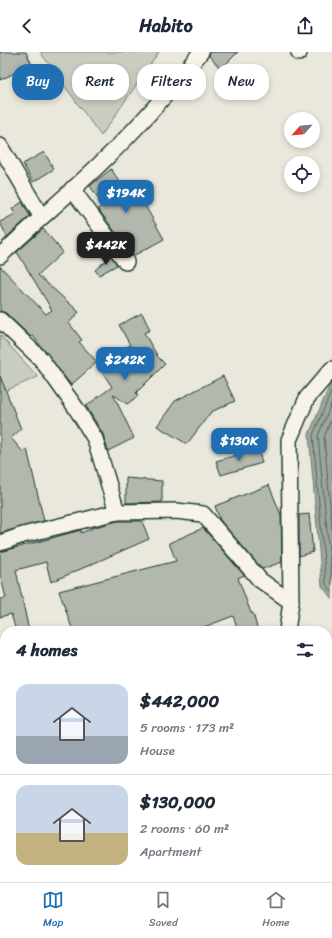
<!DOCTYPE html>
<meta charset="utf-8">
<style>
:root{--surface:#fff;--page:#f6f6f7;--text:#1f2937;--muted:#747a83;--line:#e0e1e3;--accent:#1f6fb2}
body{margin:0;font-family:Sriracha,sans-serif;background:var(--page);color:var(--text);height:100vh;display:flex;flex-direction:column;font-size:15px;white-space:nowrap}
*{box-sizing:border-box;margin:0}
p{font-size:13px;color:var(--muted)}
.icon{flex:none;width:22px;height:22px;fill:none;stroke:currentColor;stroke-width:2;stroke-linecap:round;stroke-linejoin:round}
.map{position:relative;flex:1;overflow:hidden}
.side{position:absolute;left:0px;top:574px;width:332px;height:256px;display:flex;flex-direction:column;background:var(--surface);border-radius:16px 16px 0 0;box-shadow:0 2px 6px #0003}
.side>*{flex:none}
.banner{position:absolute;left:12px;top:12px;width:308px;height:36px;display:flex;gap:8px}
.needle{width:26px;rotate:243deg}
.tools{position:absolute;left:284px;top:60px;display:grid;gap:8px}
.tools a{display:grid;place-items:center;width:36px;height:36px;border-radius:50%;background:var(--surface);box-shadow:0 2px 6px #0003;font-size:20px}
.price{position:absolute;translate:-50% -34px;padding:0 9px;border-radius:8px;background:var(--accent);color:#fff;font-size:13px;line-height:26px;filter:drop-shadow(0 1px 2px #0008)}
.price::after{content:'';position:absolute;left:50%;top:24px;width:12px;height:9px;margin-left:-6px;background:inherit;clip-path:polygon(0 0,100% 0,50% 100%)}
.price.selected{background:#222;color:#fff}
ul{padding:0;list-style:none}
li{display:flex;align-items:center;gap:12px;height:100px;padding:0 16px}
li+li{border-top:1px solid var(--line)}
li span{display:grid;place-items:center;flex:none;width:112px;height:80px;border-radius:12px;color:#555}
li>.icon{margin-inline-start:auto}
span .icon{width:48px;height:48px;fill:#fffc;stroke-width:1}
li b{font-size:17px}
h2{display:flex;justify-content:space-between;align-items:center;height:48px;padding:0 16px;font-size:17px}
.pill{padding:0 14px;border-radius:16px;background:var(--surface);box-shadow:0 2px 6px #0003;font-size:14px;line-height:36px}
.pill.selected{background:var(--accent);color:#fff}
header{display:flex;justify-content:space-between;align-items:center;height:52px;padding:0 16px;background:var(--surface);font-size:18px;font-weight:700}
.tabs{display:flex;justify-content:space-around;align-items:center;height:56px;border-top:1px solid var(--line);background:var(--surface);font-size:11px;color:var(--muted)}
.tabs a{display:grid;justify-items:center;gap:2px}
.tabs .selected{color:var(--accent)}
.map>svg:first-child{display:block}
.green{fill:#c8ccc1;stroke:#74847a}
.water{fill:#9ca69c;stroke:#6a7c72}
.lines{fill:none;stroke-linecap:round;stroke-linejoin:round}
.shore{stroke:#51675e;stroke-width:1}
.building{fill:#b2b8ae;stroke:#1f3d34}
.street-casing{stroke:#1f3d34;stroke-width:18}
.street{stroke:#f7f3e8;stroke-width:15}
</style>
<header><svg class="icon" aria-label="back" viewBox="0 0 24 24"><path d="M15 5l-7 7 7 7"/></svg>Habito<svg class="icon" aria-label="share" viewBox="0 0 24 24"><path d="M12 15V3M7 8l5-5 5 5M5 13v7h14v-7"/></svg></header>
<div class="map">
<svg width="332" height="830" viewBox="0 0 332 830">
<rect width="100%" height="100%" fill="#eae8dd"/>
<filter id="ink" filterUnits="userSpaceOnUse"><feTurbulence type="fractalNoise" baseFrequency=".025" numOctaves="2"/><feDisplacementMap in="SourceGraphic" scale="8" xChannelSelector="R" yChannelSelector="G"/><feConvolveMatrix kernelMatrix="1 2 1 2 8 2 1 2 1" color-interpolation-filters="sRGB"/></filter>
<g filter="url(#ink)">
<g class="green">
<path d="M 40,0 L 159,0 L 101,84 Z"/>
<path d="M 0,283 L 38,325 L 0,341 Z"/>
</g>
<path class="water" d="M 332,328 L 332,547 L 322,534 L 309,382 Z"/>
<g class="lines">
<g class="shore">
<path d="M 332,338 L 313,383 L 326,532 L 332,540"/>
<path d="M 332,350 L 318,384 L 332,532"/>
<path d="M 332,365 L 324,385 L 332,476"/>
</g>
</g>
<g class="building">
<path d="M 0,0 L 26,0 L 32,13 L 0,28 Z"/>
<path d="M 210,0 L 238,0 L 221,17 L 209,4 Z"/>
<path d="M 44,100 L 54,117 L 33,130 L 23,112 Z"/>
<path d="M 111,117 L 126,139 L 134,134 L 164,187 L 133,204 L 98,157 L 103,153 L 90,134 Z"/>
<path d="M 22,150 L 30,164 L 7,185 L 0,170 L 15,162 L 12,157 Z"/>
<path d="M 43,177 L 63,200 L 38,223 L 79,260 L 69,271 L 82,288 L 79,290 L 97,310 L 71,333 L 33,284 L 31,285 L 6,261 L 0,259 L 0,214 L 46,262 L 52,258 L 17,200 Z"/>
<path d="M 111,204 L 117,213 L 99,223 L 95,218 Z"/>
<path d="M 142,261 L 150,278 L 144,281 L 158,305 L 165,312 L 136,341 L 138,344 L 127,352 L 113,342 L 134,386 L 108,399 L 103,382 L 86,354 L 112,335 L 98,313 L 130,293 L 119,273 Z"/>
<path d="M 0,324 L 21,377 L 11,386 L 23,400 L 27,397 L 44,469 L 0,481 Z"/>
<path d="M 223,324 L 235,349 L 211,360 L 187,392 L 157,374 L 175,349 Z"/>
<path d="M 258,397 L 262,411 L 221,423 L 216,409 Z"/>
<path d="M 126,426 L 162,429 L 162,450 L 126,451 Z"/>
<path d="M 269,433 L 281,463 L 282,510 L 262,517 L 220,468 L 215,454 Z"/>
<path d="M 309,462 L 313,500 L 299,504 L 299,463 Z"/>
<path d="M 118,469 L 142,469 L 149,487 L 51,530 L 46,510 L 16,518 L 29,579 L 16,579 L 11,562 L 0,565 L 0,547 L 6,546 L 0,522 L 0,500 L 81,478 L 81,481 L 95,475 Z"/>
<path d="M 203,476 L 244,523 L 238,526 L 251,561 L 253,561 L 258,579 L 238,579 L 233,564 L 204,575 L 205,579 L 73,579 L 59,539 L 176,509 L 169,491 Z"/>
</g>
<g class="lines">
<g class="street-casing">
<g id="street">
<path d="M 299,0 L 299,1"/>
<path d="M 0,94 L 41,164"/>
<path d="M 72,137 L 126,210"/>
<path d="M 0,204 C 33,172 68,143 101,111 C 137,77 170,39 201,0"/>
<path d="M 0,268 L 41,307 L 76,356 L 95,387 L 117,460"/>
<path d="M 0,491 L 23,483 L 117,460 L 176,459 L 203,462 L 260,528 L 291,550"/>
<path d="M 287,579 L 291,550 L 289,388 L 307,346 L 332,317"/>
<path d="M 0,661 L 5,661"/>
<path d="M 288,825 L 289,830"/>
</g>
</g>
<use href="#street" class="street"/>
</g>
</g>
</svg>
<div class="tools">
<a><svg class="needle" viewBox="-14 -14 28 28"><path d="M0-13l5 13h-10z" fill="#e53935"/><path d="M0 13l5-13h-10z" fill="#747a83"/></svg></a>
<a><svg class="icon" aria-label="locate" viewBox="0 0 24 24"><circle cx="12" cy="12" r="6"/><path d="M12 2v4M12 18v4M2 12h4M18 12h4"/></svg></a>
</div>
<b class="price" style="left:126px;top:162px">$194K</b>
<b class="price selected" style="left:106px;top:214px">$442K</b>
<b class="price" style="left:125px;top:329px">$242K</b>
<b class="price" style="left:239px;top:410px">$130K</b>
<div class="banner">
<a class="pill selected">Buy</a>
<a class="pill">Rent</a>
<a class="pill">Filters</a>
<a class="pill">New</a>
</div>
<section class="side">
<h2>4 homes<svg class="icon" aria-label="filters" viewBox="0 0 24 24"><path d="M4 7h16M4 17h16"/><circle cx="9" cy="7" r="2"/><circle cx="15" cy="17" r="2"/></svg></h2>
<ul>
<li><span style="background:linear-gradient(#c9d6e8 65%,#9aa5b1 0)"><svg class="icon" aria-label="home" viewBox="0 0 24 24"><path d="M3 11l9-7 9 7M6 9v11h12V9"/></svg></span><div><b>$442,000</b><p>5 rooms · 173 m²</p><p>House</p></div></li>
<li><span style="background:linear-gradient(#c9d6e8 60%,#c2b280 0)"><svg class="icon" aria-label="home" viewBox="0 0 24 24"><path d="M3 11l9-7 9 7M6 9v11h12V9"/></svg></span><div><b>$130,000</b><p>2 rooms · 60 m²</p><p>Apartment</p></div></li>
</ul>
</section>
</div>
<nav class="tabs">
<a class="selected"><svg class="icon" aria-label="map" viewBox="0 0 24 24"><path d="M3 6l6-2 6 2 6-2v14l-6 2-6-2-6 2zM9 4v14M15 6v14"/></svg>Map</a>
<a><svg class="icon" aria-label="saved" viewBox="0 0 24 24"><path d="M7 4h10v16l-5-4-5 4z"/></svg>Saved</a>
<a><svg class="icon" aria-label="home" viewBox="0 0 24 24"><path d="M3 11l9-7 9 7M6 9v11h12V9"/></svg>Home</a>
</nav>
